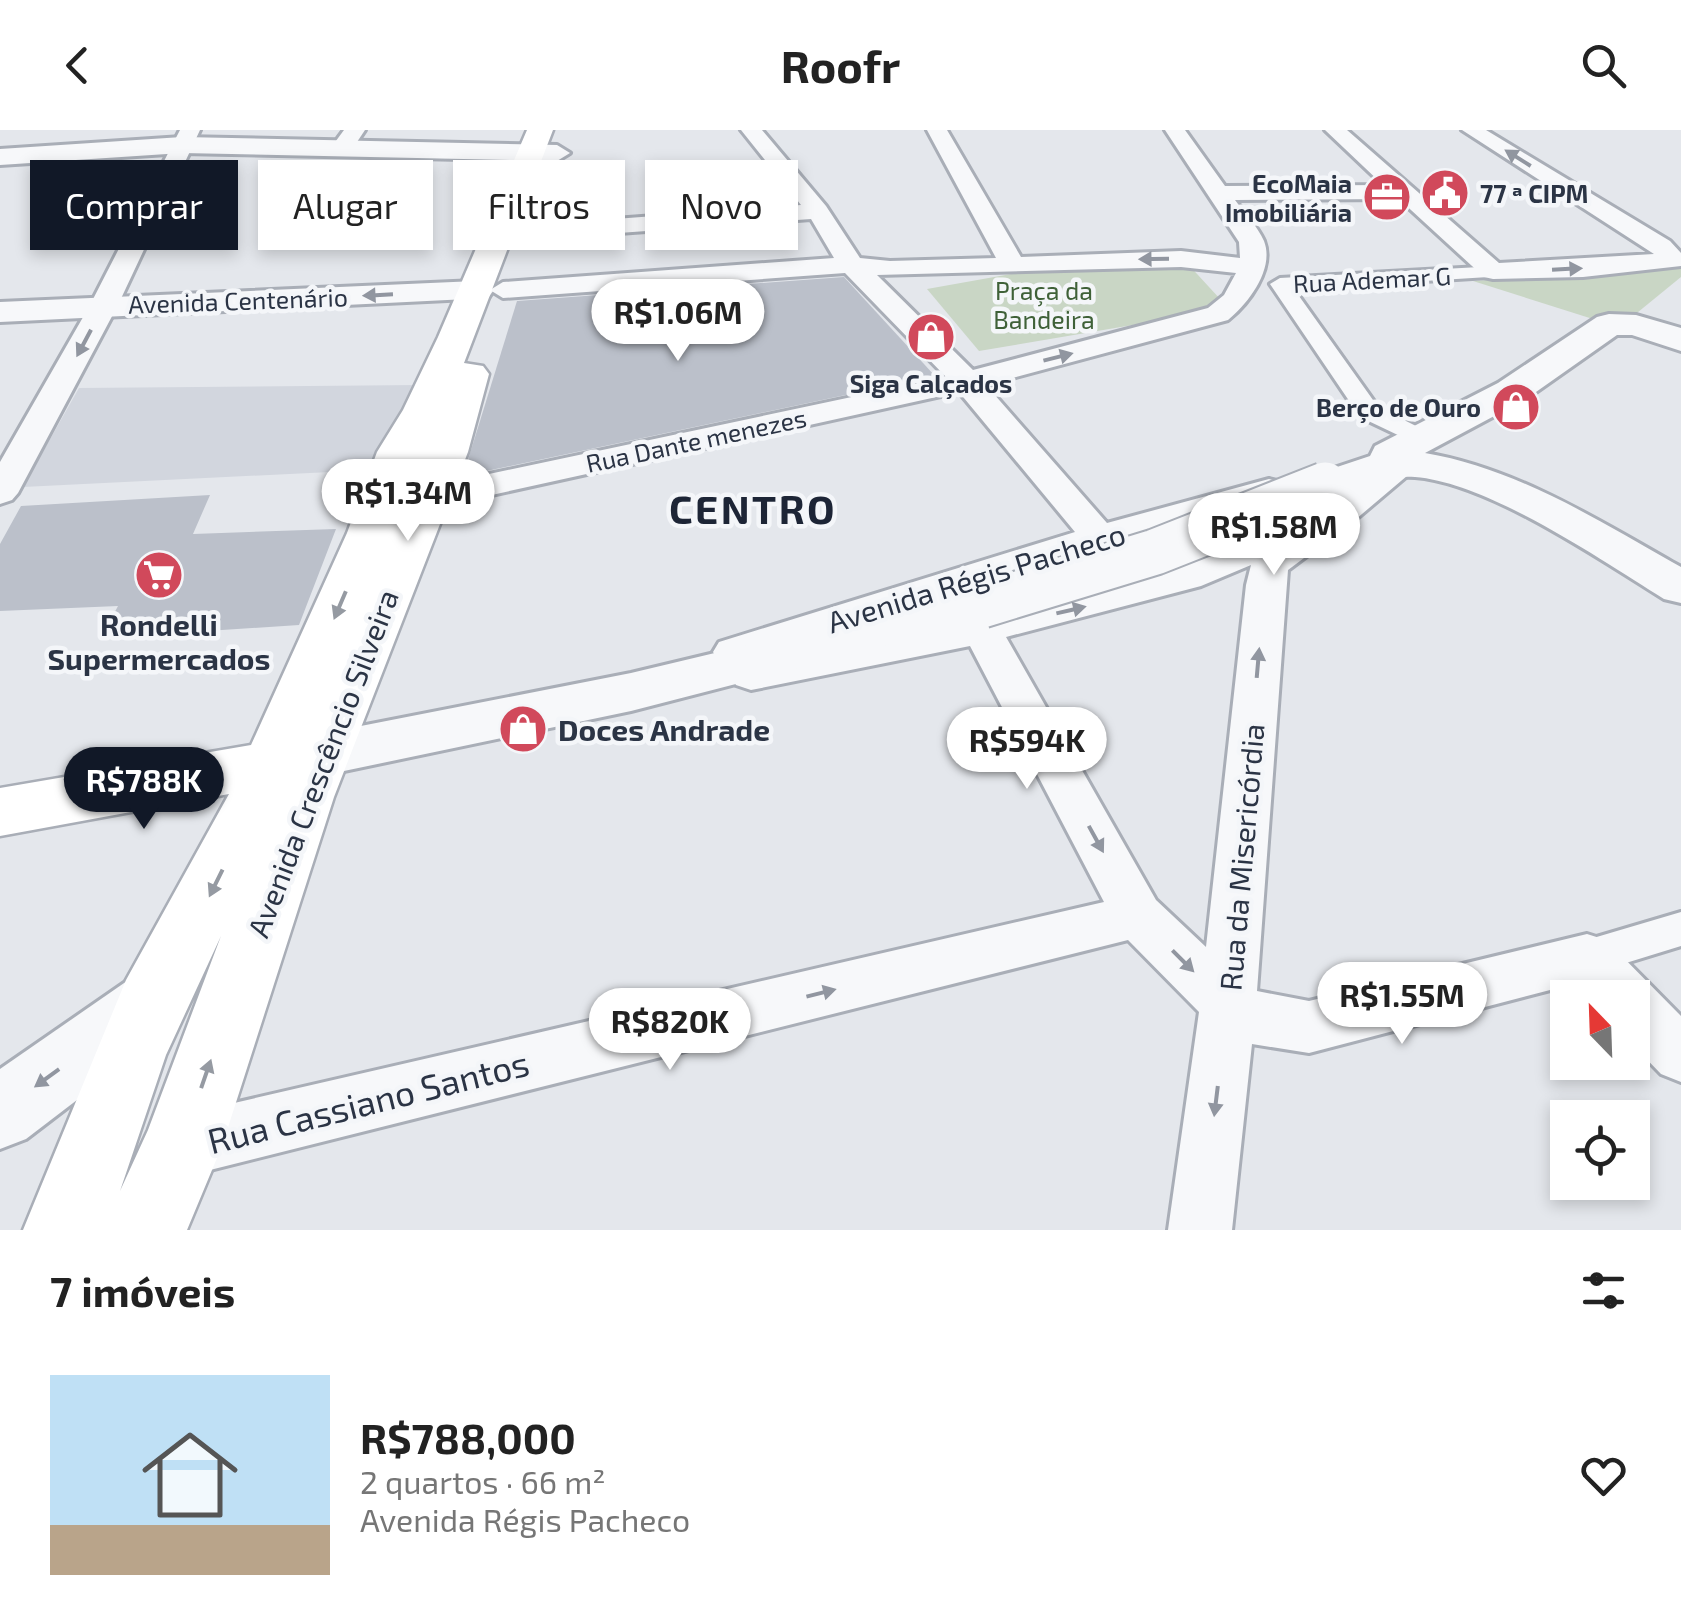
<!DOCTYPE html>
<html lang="pt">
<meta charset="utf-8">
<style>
:root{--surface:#fff;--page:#f6f6f6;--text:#222;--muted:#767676;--accent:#111827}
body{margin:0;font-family:"Exo 2",sans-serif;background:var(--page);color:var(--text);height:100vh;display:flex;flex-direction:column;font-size:38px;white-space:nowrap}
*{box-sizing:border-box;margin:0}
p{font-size:32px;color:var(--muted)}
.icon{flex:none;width:55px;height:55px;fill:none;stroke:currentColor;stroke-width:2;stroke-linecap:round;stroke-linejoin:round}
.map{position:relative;height:1100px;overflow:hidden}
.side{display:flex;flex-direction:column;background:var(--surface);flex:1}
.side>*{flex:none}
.banner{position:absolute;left:30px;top:30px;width:1000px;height:90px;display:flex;gap:20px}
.needle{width:65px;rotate:337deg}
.controls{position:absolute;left:1550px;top:850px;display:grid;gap:20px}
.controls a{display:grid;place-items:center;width:100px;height:100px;border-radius:0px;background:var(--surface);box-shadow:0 5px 15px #0003;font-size:50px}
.price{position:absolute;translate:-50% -85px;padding:0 22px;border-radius:35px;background:#fff;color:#222;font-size:32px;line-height:65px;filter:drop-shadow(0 2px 5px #0008)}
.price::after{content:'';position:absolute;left:50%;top:60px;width:30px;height:22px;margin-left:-15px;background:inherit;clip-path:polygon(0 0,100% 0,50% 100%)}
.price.selected{background:var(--accent);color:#fff}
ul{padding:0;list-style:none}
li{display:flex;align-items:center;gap:30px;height:250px;padding:0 50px}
li span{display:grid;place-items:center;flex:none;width:280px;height:200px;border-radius:0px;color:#555}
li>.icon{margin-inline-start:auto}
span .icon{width:120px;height:120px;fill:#fffc;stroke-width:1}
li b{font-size:42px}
h2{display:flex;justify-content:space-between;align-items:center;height:120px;padding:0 50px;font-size:42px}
.pill{padding:0 35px;border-radius:0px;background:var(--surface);box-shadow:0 5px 15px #0003;font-size:35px;line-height:90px}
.pill.selected{background:var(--accent);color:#fff}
header{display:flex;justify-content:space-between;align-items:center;height:130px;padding:0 50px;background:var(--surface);font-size:45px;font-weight:700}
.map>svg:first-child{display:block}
.built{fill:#d2d6de}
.green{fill:#c9d6c5}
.building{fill:#bbc0ca}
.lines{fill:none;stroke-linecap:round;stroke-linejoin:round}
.pedestrian-casing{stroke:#a9aeb7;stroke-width:6}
.minor-casing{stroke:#a9aeb7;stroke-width:6}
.tertiary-casing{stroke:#a9aeb7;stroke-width:6}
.secondary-casing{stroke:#a9aeb7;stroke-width:5}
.pedestrian{fill:#f7f8fa;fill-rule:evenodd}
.minor{fill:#f7f8fa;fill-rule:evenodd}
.tertiary{fill:#f7f8fa;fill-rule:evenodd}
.secondary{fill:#fff;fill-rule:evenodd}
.tertiary-bridge-casing{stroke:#a9aeb7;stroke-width:49;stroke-linecap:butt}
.tertiary-bridge{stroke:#f7f8fa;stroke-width:45}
.oneway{fill:#9196a0}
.oneway2{fill:#959aa2}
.labels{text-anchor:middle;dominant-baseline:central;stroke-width:9;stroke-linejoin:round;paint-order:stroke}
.far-poi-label{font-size:25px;font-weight:bold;fill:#2b3445;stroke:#f4f6f9;text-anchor:end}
.far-street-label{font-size:25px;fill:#2b3445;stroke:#f4f6f9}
.far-park-label{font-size:25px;fill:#3f6138;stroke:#f4f6f9}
.street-label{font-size:30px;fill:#2b3445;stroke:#f4f6f9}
.poi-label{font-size:30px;font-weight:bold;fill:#2b3445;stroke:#f4f6f9}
.near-street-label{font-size:35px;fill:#2b3445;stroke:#f4f6f9}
.district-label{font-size:40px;font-weight:bold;letter-spacing:2.5px;fill:#1d2536;stroke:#f4f6f9}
</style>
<header><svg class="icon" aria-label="back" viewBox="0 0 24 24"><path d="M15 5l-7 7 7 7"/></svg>Roofr<svg class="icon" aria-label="search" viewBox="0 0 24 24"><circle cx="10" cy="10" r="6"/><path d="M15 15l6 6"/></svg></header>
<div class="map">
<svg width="1681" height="1100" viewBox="0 0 1681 1100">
<rect width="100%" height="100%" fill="#e4e7ec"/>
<path class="built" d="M 419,255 L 371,340 L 23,357 L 79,258 Z"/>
<g class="green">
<path d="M 1186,132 L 1221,170 L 1192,185 L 979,221 L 927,159 L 1062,135 Z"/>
<path d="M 1681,137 L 1681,147 L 1632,187 L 1596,190 L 1473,151 Z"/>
</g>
<g class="building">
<path d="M 844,147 L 935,246 L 463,346 L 517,171 Z"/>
<path d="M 210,365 L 193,404 L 336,399 L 299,495 L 101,508 L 118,476 L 0,481 L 0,414 L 21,376 Z"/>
</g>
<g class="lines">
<g class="pedestrian-casing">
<g id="pedestrian">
<path d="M 1498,136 L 1505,138 L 1505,146 L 1294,159 L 1378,277 L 1432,304 L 1436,309 L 1432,314 L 1423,317 L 1360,287 L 1270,154 L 1280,148 Z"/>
<path d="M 1681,782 L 1681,816 L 1587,845 L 1573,840 L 1567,827 L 1573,814 Z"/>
</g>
</g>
<g class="minor-casing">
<g id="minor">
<path d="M 180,0 L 200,0 L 118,175 L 18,363 L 12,370 L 0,374 L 0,332 L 90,175 Z"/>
<path d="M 344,0 L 365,0 L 349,24 L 333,24 L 330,19 Z"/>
<path d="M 741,0 L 762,0 L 826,76 L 860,128 L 890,131 L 996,128 L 927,0 L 947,0 L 1021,127 L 1181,121 L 1240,128 L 1239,112 L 1165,0 L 1185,0 L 1225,56 L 1383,55 L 1325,0 L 1347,0 L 1499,133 L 1654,124 L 1462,0 L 1486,0 L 1670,111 L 1681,123 L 1681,136 L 1583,147 L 1493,149 L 1484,147 L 1399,69 L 1235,70 C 1244,82 1258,97 1264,111 C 1275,139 1248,174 1228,190 L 986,255 L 1107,393 L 1269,349 L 1281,352 L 1286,359 L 1281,366 L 1123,412 L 1134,426 L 1128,434 C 1110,439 1103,436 1091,422 L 757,529 L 982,487 L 1174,438 L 1323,379 L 1390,326 L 1414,326 L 1419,333 L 1414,340 L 1349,395 L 1323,405 L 1320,416 L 1288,440 L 1257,861 L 1309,871 L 1587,804 L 1606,810 L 1681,886 L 1681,952 L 1661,944 L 1632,914 L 1632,868 L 1590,868 L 1577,853 L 1309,923 L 1252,914 L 1232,1100 L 1168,1100 L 1199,882 L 1128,810 L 182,1047 L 160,1038 L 151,1016 L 160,994 L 182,985 L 1104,772 L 970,516 L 751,560 L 736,555 L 730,545 L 735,536 L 719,532 L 713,522 L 719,512 L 1075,402 L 959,262 L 428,379 L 416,375 L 410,368 L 416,361 L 428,357 L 946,247 L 845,143 L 503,168 L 490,160 L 503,152 L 834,128 L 811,89 L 522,110 L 510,103 L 522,96 L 801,75 ZM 1181,137 L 1236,143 L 1224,165 L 1208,178 L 973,240 L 877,145 ZM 1251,435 L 1246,455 L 1206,817 L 1156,770 L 1006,507 L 1201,456 Z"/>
</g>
</g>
<g class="tertiary-casing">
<g id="tertiary">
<path d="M 182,7 L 557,15 L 570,23 L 557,31 L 182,23 L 0,35 L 0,19 Z"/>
<path d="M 476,151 L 488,154 L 493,161 L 488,168 L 0,192 L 0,172 Z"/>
<path d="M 1609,184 L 1636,185 L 1681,198 L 1681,221 L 1632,205 L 1617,205 L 1526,269 L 1425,323 C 1514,338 1595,388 1672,432 L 1681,437 L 1681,473 L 1664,469 C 1600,429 1489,353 1415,347 C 1377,343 1345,373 1310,364 L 1304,355 L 1310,346 L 1370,326 L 1375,316 L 1498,253 L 1597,187 Z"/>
<path d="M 982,459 L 999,464 L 1006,475 L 999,486 L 631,581 L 320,646 L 300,640 L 292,625 L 300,610 L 320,604 L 631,543 Z"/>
<path d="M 151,842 L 175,851 L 185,873 L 175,895 L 26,1009 L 0,1019 L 0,939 L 127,851 Z"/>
</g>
</g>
<g class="secondary-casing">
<path id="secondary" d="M 527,0 L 553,0 L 464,233 L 483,236 L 489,244 L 468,322 L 334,667 L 222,1016 L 187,1100 L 23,1100 L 126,850 L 229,664 L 0,706 L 0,658 L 251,615 L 347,403 L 377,322 L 403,280 L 438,207 ZM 221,806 L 148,1000 L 120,1061 L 166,925 Z"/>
</g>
<use href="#pedestrian" class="pedestrian"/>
<use href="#minor" class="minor"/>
<use href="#tertiary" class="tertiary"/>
<use href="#secondary" class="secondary"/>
<g class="tertiary-bridge-casing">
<path id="tertiary-bridge" d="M 982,475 L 1155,422 L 1325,355"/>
</g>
<use href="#tertiary-bridge" class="tertiary-bridge"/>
</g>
<defs><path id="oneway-solid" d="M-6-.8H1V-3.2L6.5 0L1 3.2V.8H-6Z" transform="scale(2.5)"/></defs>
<g class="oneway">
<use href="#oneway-solid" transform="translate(1518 28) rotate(-148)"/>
<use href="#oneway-solid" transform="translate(1154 129) rotate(179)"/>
<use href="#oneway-solid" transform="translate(1567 139) rotate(-3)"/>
<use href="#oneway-solid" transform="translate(378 165) rotate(177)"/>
<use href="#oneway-solid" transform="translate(84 213) rotate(118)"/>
<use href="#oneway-solid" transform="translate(1058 227) rotate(-14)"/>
<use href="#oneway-solid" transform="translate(1071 480) rotate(-13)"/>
<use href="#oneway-solid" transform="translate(1258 533) rotate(-85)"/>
<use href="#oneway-solid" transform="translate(1096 709) rotate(61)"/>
<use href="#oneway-solid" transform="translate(1183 831) rotate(45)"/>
<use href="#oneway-solid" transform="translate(821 863) rotate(-14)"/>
<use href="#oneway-solid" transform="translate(47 948) rotate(144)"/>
<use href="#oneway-solid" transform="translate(1216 971) rotate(97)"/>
</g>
<g class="oneway2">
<use href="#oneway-solid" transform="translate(340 475) rotate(113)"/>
<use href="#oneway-solid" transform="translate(216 753) rotate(116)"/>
<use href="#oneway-solid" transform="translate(206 944) rotate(-71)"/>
</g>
<defs>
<g id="civic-disc" transform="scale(2.5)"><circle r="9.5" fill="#d1495b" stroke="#f4f6f9"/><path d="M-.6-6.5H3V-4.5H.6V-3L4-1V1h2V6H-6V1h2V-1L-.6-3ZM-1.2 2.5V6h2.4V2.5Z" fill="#fff"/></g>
<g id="office-disc" transform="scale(2.5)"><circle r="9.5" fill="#d1495b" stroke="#f4f6f9"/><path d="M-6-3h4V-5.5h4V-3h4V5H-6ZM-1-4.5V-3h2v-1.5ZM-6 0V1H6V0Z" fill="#fff"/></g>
<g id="shop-disc" transform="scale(2.5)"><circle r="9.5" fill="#d1495b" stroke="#f4f6f9"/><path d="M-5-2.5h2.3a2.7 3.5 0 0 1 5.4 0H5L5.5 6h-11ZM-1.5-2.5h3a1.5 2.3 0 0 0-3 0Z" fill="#fff"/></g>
<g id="supermarket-disc" transform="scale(2.5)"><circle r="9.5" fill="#d1495b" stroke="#f4f6f9"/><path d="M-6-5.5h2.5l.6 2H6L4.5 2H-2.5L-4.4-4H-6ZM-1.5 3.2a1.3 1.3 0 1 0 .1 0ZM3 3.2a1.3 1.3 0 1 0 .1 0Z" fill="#fff"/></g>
</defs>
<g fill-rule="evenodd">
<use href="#civic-disc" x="1445" y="63"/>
<use href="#office-disc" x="1387" y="67"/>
<use href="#shop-disc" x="931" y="207"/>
<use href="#shop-disc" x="1516" y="277"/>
<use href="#supermarket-disc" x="159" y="445"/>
<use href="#shop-disc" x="523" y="599"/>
</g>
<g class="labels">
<g class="far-poi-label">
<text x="1352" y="53">EcoMaia<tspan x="1352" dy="29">Imobiliária</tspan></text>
<text x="1480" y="63" text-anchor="start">77 ª CIPM</text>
<text x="931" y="253" text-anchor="middle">Siga Calçados</text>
<text x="1481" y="277">Berço de Ouro</text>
</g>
<g class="far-street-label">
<text transform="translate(1372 149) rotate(-3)">Rua Ademar G</text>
<text transform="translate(238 170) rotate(-2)">Avenida Centenário</text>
<text transform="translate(696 310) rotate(-12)">Rua Dante menezes</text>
</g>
<g class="far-park-label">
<text x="1044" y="160">Praça da<tspan x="1044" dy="29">Bandeira</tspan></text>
</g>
<g class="street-label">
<text transform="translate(976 447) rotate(-17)">Avenida Régis Pacheco</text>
<text transform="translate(322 633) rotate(-69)">Avenida Crescêncio Silveira</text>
<text transform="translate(1241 727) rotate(-85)">Rua da Misericórdia</text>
</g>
<g class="poi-label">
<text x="159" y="494">Rondelli<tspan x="159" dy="34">Supermercados</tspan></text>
<text x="558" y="599" text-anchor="start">Doces Andrade</text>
</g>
<g class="near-street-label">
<text transform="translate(368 971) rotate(-14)">Rua Cassiano Santos</text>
</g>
<g class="district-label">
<text x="753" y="378">CENTRO</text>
</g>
</g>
</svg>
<div class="controls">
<a><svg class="needle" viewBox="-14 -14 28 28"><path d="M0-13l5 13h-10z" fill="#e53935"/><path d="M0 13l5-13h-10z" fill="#767676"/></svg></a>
<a><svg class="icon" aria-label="locate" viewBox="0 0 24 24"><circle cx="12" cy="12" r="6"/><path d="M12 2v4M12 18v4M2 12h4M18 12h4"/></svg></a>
</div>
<b class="price" style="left:678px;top:234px">R$1.06M</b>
<b class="price" style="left:408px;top:414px">R$1.34M</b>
<b class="price" style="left:1274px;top:448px">R$1.58M</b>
<b class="price" style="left:1027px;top:662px">R$594K</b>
<b class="price selected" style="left:144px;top:702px">R$788K</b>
<b class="price" style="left:1402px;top:917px">R$1.55M</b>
<b class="price" style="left:670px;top:943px">R$820K</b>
<div class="banner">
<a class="pill selected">Comprar</a>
<a class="pill">Alugar</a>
<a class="pill">Filtros</a>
<a class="pill">Novo</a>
</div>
</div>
<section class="side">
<h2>7 imóveis<svg class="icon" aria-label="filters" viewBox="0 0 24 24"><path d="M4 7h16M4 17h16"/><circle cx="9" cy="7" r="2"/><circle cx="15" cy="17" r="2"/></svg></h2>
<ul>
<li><span style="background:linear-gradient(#bfe0f5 75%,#b9a48a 0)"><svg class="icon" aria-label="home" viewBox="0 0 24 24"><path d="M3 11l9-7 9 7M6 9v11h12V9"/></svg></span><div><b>R$788,000</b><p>2 quartos · 66 m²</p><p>Avenida Régis Pacheco</p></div><svg class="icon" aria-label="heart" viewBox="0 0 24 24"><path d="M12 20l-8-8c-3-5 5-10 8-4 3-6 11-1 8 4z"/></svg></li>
</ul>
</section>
